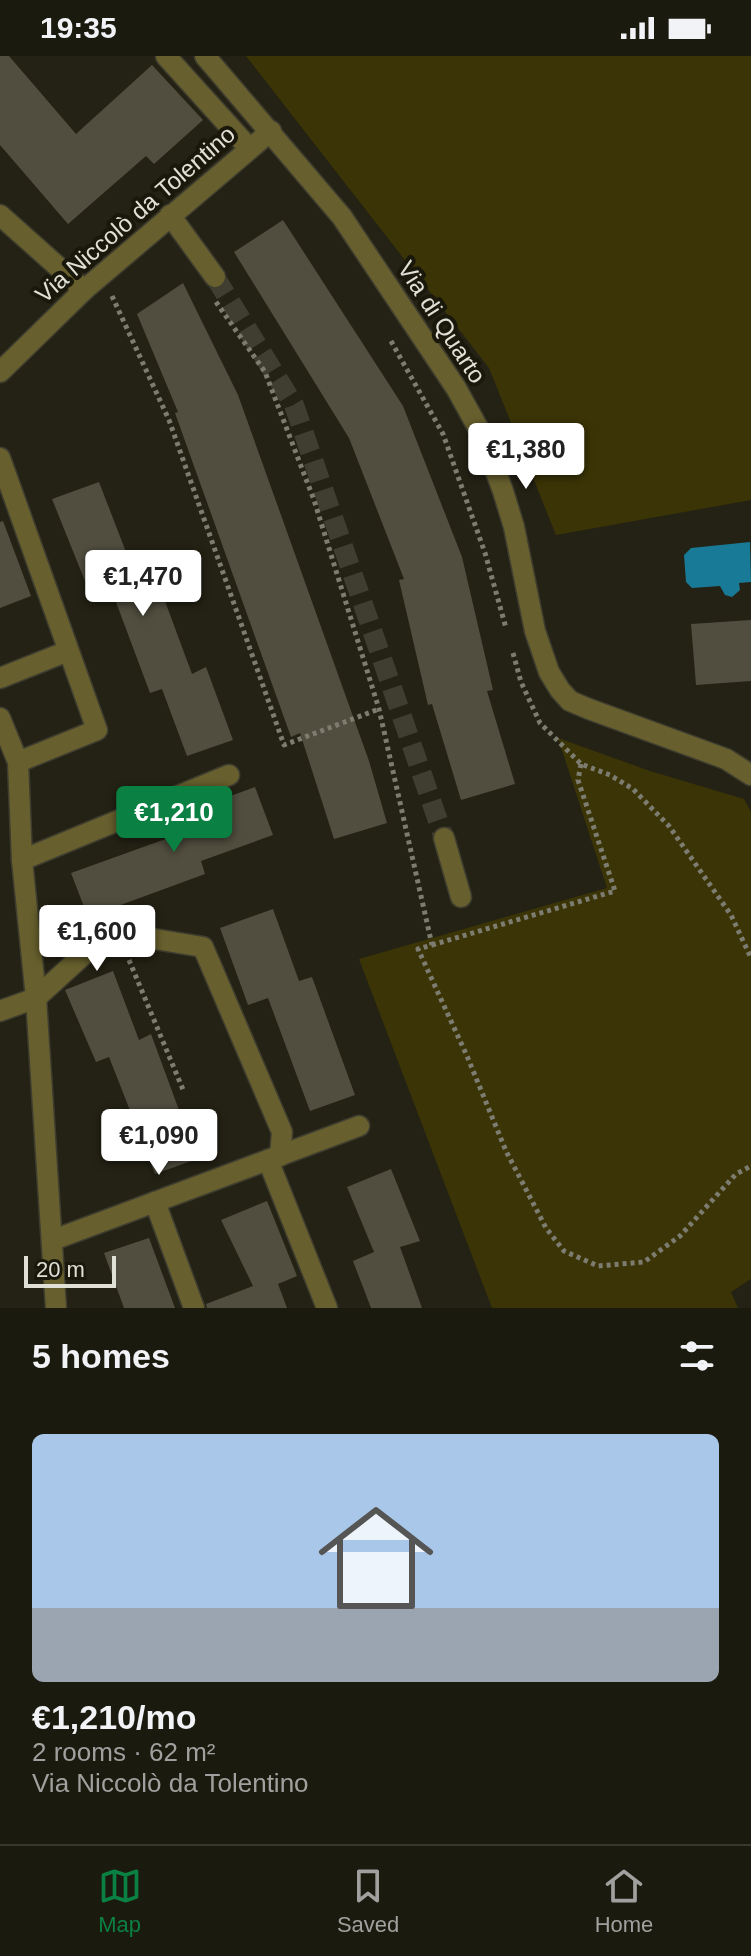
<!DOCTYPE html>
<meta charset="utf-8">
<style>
:root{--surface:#1b1a0f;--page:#28271d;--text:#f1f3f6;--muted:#a0a19e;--line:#39382f;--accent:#0b8043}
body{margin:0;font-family:Arial,sans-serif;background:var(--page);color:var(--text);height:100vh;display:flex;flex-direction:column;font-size:30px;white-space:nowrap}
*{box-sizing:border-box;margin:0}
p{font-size:26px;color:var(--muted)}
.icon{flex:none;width:44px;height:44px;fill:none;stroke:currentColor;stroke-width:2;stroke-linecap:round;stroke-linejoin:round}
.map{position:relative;height:1252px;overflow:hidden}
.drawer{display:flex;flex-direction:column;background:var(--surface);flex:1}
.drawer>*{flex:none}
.scale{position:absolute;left:24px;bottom:20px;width:92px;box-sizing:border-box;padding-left:8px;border:4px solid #e1e0d7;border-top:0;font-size:22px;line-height:28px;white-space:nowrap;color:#e1e0d7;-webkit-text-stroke:6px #1a180b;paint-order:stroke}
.price{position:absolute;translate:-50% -68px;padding:0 18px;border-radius:8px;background:#fff;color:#222;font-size:26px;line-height:52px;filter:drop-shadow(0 2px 4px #0008)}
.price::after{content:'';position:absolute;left:50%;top:48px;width:24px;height:18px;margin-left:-12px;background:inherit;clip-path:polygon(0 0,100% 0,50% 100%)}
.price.current{background:var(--accent);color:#fff}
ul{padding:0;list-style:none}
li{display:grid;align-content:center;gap:16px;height:424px;padding:0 32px}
li span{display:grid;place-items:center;height:248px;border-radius:12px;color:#555}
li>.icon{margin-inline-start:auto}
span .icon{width:144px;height:144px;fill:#fffc;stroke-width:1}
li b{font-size:34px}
h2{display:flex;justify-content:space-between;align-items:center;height:96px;padding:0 32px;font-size:34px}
.status{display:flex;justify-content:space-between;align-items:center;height:56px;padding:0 40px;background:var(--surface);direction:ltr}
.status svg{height:22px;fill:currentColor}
.dock{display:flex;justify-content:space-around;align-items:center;height:112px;border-top:2px solid var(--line);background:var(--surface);font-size:22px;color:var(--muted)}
.dock a{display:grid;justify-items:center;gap:4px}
.dock .current{color:var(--accent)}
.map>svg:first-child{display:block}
.green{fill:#3b3406}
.water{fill:#187a97}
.building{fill:#514e3f}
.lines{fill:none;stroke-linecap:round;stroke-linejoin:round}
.minor-tunnel{stroke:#403e31;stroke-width:20;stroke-dasharray:20 10;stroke-linecap:butt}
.minor-casing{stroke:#3e3d2f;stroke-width:23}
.path{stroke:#7d7c70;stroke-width:5;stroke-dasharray:4 4;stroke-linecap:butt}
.minor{stroke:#675f2d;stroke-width:20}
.labels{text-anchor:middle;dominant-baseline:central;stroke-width:8;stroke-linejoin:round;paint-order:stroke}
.street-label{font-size:24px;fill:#e1e0d7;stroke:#1a180b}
</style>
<div class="status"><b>19:35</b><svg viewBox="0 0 49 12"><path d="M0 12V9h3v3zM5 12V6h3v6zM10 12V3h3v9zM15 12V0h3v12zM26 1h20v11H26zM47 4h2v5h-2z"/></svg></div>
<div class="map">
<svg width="751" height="1252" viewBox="0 0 751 1252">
<rect width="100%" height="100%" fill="#242214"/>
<g class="green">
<path d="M 246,0 L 751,0 L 751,444 L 556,479 L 489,312 Z"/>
<path d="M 558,682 L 650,715 L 744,743 L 751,756 L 751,1223 L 731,1236 L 738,1252 L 492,1252 L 359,903 L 607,832 Z"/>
</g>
<path class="water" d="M 750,486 L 751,526 L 739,527 L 740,534 L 732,541 L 725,539 L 720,530 L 692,532 L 686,526 L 684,499 L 691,492 Z"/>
<g class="building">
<path d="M 0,0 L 9,0 L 76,78 L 152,9 L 203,64 L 154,108 L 146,100 L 68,168 L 0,89 Z"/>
<path d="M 283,164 L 403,350 L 462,501 L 493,634 L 487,635 L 515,728 L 461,744 L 432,648 L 428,649 L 399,524 L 404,523 L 349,382 L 234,196 Z"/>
<path d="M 183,227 L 238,339 L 369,705 L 387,767 L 334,783 L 300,677 L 291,681 L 175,357 L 178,356 L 137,258 Z"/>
<path d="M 99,426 L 131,509 L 149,502 L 192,618 L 206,611 L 233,684 L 187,700 L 162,633 L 150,637 L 107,522 L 87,530 L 52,443 Z"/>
<path d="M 3,465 L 31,540 L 0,552 L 0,466 Z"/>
<path d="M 751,564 L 751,625 L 696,629 L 691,568 Z"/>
<path d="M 255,731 L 273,779 L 201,805 L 205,818 L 88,861 L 71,817 L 185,776 L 179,759 Z"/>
<path d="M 273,853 L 299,925 L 312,921 L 355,1039 L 310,1055 L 268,942 L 248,949 L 220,872 Z"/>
<path d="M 113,915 L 139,984 L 151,978 L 197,1103 L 155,1118 L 109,1001 L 96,1006 L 65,934 Z"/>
<path d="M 391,1113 L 420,1185 L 400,1191 L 422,1252 L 371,1252 L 353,1205 L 374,1196 L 347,1131 Z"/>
<path d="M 267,1145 L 297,1220 L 278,1228 L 287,1252 L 207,1252 L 206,1248 L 253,1230 L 221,1164 Z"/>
<path d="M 149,1182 L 175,1252 L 124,1252 L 104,1197 Z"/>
</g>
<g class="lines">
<path class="minor-tunnel" d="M 215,221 L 294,349 L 444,782"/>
<g class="minor-casing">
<g id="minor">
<path d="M 166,0 L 249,92"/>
<path d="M 205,0 L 342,161 L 456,332 L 482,379 L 503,435 L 514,471 L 535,575 L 549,616 L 560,634 L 570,645 L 589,653 L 726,703 L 751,719"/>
<path d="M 0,159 L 84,234"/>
<path d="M 170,159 L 215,221"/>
<path d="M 0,316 L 84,234 L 271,75"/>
<path d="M 0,402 L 97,674 L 18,706 L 22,804 L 36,942 L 56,1252"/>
<path d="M 0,622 L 68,595"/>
<path d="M 0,662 L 18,706"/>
<path d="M 444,782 L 461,841"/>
<path d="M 22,804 L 229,719"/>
<path d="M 0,955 L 36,942 L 93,890 L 118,877 L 203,891 L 282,1076 L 280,1100"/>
<path d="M 268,1104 L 327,1252"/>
<path d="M 155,1146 L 194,1252"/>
<path d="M 53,1184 L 359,1070"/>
</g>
</g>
<g class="path">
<path d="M 112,240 L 169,364 L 284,689 L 379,653"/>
<path d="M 216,246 L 265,316 L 314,444 L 379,653 L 432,889 L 418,893 L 467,1000 L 506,1095 L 546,1172 L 564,1195 L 598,1210 L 644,1206 L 680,1180 L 736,1118 L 751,1110"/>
<path d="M 391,285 L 443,378 L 485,497 L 506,572"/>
<path d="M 513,597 L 521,626 L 540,667 L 581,708 L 610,719 L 633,733 L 669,770 L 731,859 L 751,902"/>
<path d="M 432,889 L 615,835 L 578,724 L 581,708"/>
<path d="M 129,904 L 184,1036"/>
</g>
<use href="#minor" class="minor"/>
</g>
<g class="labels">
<g class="street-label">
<text transform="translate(135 158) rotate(-41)">Via Niccolò da Tolentino</text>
<text transform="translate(442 266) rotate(57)">Via di Quarto</text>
</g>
</g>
</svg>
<div class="scale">20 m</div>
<b class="price" style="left:526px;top:435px">€1,380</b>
<b class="price" style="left:143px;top:562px">€1,470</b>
<b class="price current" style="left:174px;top:798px">€1,210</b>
<b class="price" style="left:97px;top:917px">€1,600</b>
<b class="price" style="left:159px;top:1121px">€1,090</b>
</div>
<section class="drawer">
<h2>5 homes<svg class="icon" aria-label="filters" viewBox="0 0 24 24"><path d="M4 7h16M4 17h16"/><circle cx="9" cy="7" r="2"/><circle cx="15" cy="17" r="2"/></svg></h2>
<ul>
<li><span style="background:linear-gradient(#a9c7e8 70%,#9aa5b1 0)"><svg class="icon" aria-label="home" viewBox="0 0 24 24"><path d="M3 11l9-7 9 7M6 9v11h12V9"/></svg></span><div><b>€1,210/mo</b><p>2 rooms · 62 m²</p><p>Via Niccolò da Tolentino</p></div></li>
</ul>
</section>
<nav class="dock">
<a class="current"><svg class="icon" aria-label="map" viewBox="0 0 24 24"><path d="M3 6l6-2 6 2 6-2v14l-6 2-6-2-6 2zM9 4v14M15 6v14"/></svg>Map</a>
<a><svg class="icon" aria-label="saved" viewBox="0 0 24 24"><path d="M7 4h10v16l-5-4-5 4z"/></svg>Saved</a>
<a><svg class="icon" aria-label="home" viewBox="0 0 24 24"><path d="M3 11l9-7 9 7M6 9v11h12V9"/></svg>Home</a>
</nav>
